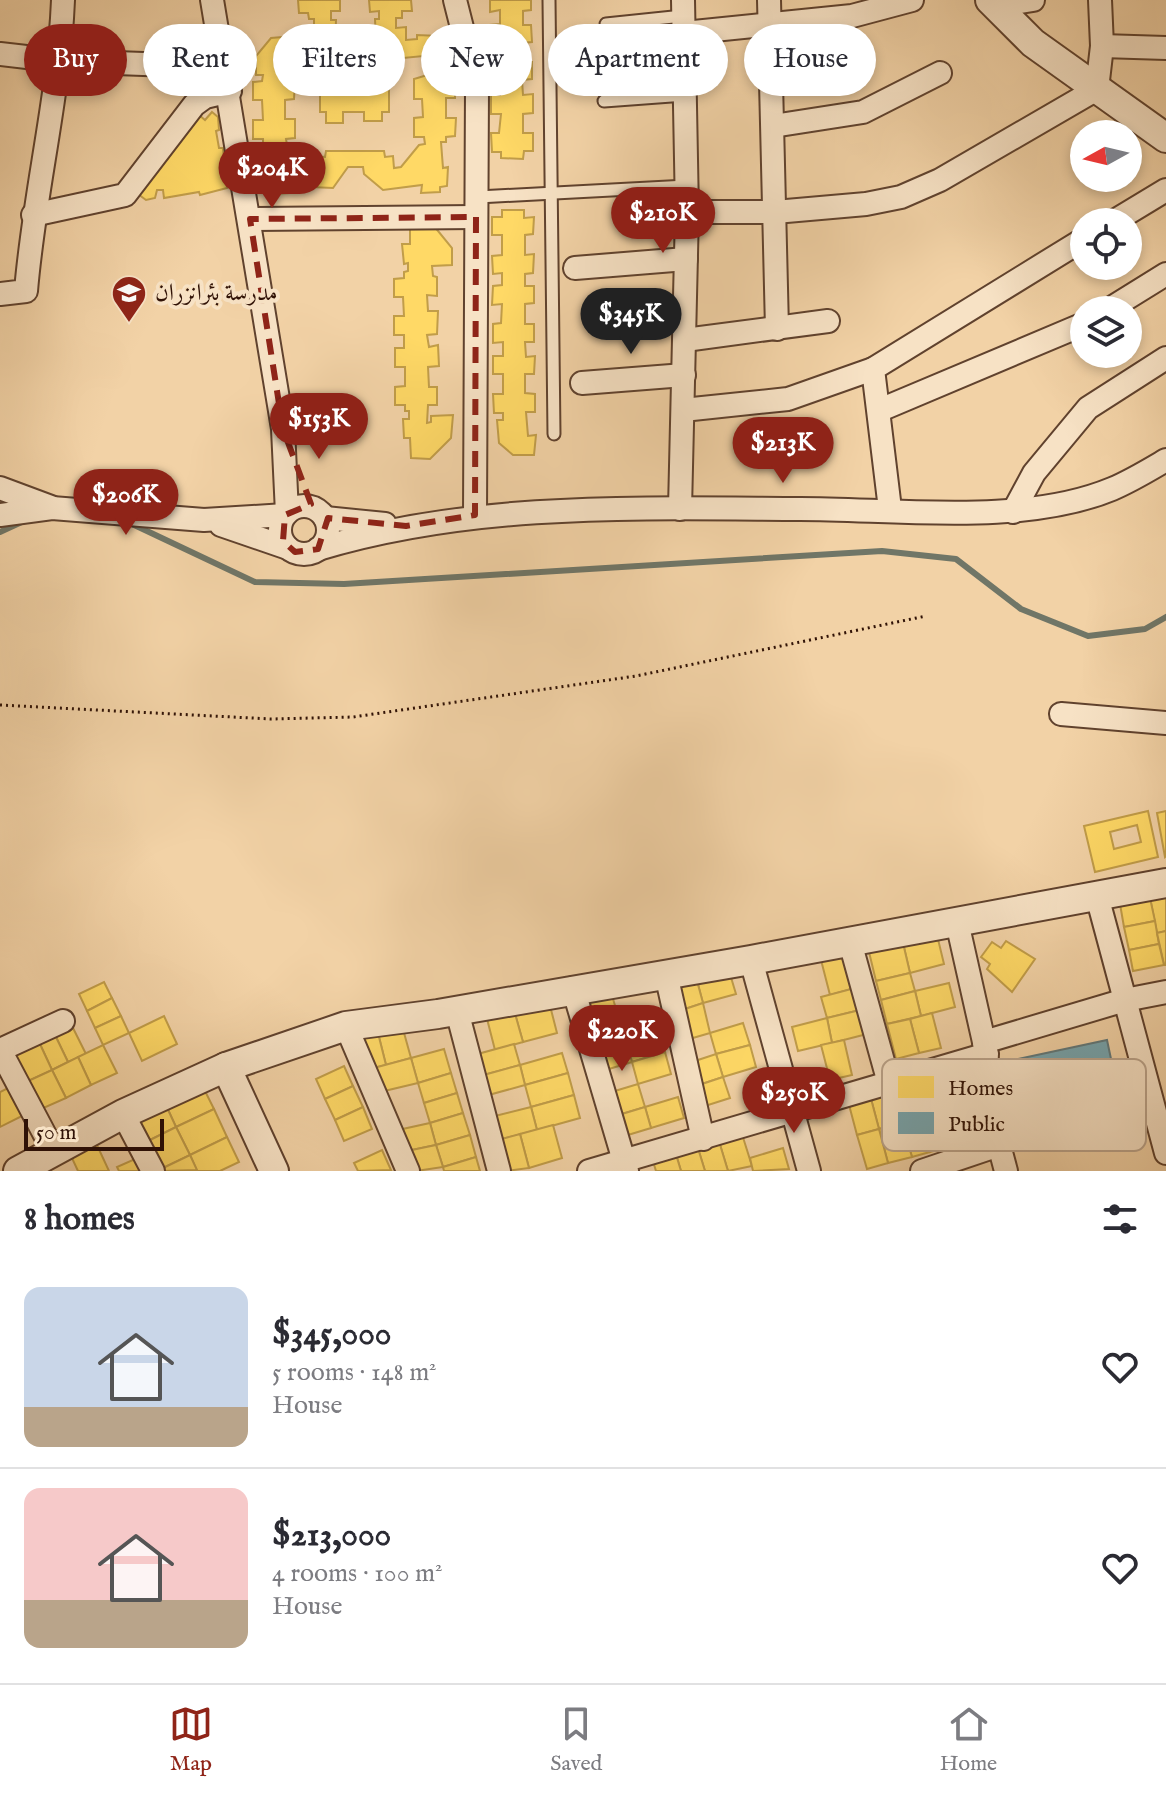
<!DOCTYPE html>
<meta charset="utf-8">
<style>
:root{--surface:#fff;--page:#f2f2f3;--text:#2b2b33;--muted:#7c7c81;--line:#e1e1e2;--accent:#8f2418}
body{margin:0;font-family:"IM FELL English",Amiri,serif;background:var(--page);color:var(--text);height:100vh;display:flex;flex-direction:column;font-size:30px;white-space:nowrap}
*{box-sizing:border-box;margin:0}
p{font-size:26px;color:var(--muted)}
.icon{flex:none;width:44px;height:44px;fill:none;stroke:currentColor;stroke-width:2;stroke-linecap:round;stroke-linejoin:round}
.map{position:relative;height:1171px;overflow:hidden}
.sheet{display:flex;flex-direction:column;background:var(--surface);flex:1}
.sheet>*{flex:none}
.guide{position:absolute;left:24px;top:24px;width:1118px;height:72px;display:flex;gap:16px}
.needle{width:52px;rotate:262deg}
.buttons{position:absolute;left:1070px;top:120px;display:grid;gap:16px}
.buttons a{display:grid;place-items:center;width:72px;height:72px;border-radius:50%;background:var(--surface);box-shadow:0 4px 12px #0003;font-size:40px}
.scale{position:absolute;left:24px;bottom:20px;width:140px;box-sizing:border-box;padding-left:8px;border:4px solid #301206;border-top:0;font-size:22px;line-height:28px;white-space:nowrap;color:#301206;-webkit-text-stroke:6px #f7e2c5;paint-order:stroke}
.price{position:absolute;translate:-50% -68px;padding:0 18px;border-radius:28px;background:var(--accent);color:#fff;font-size:26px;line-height:52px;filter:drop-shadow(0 2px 4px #0008)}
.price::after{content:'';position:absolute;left:50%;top:48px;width:24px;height:18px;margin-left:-12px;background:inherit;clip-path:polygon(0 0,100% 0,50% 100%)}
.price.selected{background:#222;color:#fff}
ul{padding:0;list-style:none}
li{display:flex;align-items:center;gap:24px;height:200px;padding:0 24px}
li+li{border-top:2px solid var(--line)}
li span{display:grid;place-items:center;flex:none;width:224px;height:160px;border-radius:16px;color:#555}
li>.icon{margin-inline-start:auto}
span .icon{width:96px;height:96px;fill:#fffc;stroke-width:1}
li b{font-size:34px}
h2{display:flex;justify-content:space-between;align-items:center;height:96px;padding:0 24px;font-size:34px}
.pill{padding:0 28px;border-radius:36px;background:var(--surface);box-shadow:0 4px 12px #0003;font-size:28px;line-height:72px}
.pill.selected{background:var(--accent);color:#fff}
.tab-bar{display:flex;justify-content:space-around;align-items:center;height:112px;border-top:2px solid var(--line);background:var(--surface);font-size:22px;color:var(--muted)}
.tab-bar a{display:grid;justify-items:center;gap:4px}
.tab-bar .selected{color:var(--accent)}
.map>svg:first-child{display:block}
.homes{fill:#ffd966;stroke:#c19d49;stroke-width:2;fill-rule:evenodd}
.public{fill:#76a5af;stroke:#61797c;stroke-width:2}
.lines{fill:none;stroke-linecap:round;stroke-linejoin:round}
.stream{stroke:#707667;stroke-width:6}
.service-casing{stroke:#60422e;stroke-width:15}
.minor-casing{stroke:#60422e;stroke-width:26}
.tertiary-casing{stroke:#60422e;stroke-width:32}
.path{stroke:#301206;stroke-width:3;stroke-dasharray:2 4;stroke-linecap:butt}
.service{stroke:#f7e2c5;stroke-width:11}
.minor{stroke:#f7e2c5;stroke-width:22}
.tertiary{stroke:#f7e2c5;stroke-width:28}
.marked{fill:none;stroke:#8f2418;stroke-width:6;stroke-dasharray:16 10;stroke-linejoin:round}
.labels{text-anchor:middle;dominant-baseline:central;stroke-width:8;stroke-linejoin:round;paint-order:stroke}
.poi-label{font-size:24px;fill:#301206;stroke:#f7e2c5;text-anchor:start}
.key{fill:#f7e2c5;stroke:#bba48c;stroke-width:2}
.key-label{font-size:22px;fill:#301206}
</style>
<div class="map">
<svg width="1166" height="1171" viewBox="0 0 1166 1171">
<rect width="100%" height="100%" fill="#f2d2a6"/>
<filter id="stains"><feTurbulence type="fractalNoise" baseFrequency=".0025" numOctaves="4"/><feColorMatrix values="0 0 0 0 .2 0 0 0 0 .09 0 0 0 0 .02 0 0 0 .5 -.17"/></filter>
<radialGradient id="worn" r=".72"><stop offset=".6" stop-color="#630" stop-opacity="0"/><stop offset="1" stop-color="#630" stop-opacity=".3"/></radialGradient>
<g class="homes">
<path d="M 298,0 L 340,0 L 340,11 L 331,11 L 331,20 L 336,20 L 335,43 L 318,59 L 286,57 L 286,64 L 278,65 L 278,75 L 285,74 L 286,82 L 295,81 L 294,99 L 285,100 L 285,119 L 295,119 L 295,138 L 286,139 L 287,145 L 308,162 L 309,169 L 316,169 L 316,156 L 325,157 L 326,151 L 384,151 L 385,157 L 393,156 L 394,168 L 401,167 L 419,145 L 425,144 L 424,137 L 414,137 L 414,118 L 423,117 L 422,99 L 414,99 L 414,79 L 434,73 L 433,63 L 424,65 L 423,56 L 393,59 L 376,42 L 375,19 L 379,19 L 379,11 L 370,12 L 369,0 L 411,0 L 412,11 L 402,11 L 402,18 L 396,18 L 396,28 L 406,27 L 406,40 L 417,39 L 417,35 L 440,36 L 454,49 L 455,98 L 446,98 L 446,118 L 456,118 L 455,136 L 446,137 L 446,142 L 441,142 L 443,168 L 448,167 L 447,186 L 440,187 L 440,192 L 421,193 L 422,185 L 383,190 L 364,174 L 363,167 L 348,167 L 333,188 L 288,186 L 289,193 L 271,194 L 271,188 L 262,189 L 262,170 L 268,170 L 268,145 L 263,145 L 263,139 L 253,139 L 253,120 L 263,120 L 262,100 L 253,100 L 253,82 L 262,81 L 263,75 L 256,75 L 256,56 L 271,38 L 294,36 L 294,40 L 304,39 L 304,28 L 314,27 L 314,19 L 309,19 L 308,13 L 299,13 Z"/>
<path d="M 490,0 L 531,0 L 531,10 L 523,11 L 523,25 L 531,25 L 532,42 L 522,43 L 521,62 L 532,62 L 532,79 L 522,80 L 523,95 L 533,94 L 533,113 L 523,114 L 523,133 L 533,133 L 533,151 L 524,151 L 523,159 L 501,158 L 501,152 L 492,152 L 491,133 L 499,133 L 501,114 L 491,114 L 491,95 L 500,95 L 500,81 L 491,81 L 491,63 L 500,63 L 500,44 L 490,44 L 490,25 L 500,24 L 500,10 L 490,12 Z"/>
<path d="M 326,80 L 342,80 L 342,90 L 364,90 L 364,80 L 382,80 L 382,89 L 389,90 L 389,112 L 382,112 L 382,121 L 364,121 L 364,112 L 343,112 L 343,123 L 326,123 L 326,112 L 320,112 L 320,90 L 326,90 Z"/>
<path d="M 212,112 L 218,117 L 219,130 L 216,131 L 219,148 L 223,148 L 227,188 L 200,195 L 199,192 L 164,198 L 163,190 L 157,190 L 155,198 L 146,200 L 138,194 L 199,115 L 205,120 Z"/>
<path d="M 502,210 L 524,210 L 524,218 L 534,217 L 533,234 L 525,235 L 525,255 L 534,254 L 533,273 L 525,274 L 525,286 L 534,286 L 534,303 L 525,304 L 525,324 L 534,324 L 534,342 L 525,342 L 526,357 L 535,356 L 534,374 L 525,374 L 525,393 L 535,394 L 535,412 L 526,412 L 528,436 L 536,435 L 534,455 L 513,455 L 499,443 L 497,420 L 503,420 L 503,413 L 494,413 L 493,394 L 503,394 L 503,374 L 493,374 L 493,356 L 503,356 L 503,342 L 493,343 L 493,324 L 501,323 L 502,304 L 492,305 L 493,286 L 502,285 L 502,273 L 493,274 L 492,256 L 502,255 L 502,235 L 492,235 L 492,217 L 502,217 Z"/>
<path d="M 410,224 L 434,226 L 452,248 L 452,265 L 432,266 L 433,276 L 437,277 L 437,296 L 427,295 L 428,311 L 438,311 L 437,334 L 427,335 L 429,347 L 438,345 L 439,366 L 428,367 L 429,387 L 437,387 L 437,405 L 428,405 L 427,423 L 431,422 L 431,416 L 453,415 L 451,438 L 430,459 L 411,458 L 410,438 L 404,438 L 403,419 L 409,419 L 409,411 L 405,411 L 405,405 L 395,405 L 395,387 L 405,386 L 405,367 L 395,367 L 395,348 L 404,348 L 404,335 L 394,335 L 394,316 L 404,316 L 403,297 L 394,297 L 394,279 L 404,278 L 404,272 L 408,271 L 408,263 L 404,264 L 402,244 L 410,244 Z"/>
<path d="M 1148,811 L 1158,857 L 1095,872 L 1084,826 ZM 1137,825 L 1141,842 L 1114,849 L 1110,832 Z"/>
<path d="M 1166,811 L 1166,856 L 1165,857 L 1157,813 Z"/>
<path d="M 1166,895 L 1166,931 L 1157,933 L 1150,898 Z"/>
<path d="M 1150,898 L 1155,921 L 1124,927 L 1120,904 Z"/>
<path d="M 1155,921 L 1159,944 L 1129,950 L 1124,927 Z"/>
<path d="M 1166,931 L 1166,965 L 1164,965 L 1157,933 Z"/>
<path d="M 937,935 L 944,964 L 910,973 L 903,943 Z"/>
<path d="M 1006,941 L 1035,959 L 1012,992 L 987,969 L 990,964 L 981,957 L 992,942 L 1001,948 Z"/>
<path d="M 903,943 L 910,973 L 876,981 L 869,952 Z"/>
<path d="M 1159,944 L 1164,965 L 1133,971 L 1129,950 Z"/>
<path d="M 846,953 L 855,988 L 830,995 L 821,960 Z"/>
<path d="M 910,973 L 915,991 L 881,1000 L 876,981 Z"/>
<path d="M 730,974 L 736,994 L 703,1003 L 696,977 Z"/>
<path d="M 696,977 L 703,1003 L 679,1011 L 672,984 Z"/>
<path d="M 104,982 L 112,998 L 87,1011 L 79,994 Z"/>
<path d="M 949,983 L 955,1007 L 921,1016 L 915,991 Z"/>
<path d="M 855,988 L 860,1010 L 827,1018 L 821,997 Z"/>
<path d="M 610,989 L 620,1022 L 587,1032 L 577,999 Z"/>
<path d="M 915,991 L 921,1016 L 887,1024 L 881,1000 Z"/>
<path d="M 547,994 L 557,1033 L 523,1042 L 512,1003 Z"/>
<path d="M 112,998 L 121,1016 L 95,1028 L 87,1011 Z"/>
<path d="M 512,1003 L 523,1042 L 495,1050 L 485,1011 Z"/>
<path d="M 703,1003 L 710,1033 L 686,1040 L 679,1011 Z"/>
<path d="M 860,1010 L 867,1034 L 832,1043 L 827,1018 Z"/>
<path d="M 653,1012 L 659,1033 L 626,1042 L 620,1022 Z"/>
<path d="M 932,1013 L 941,1048 L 919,1053 L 910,1019 Z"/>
<path d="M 121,1016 L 129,1033 L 103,1045 L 95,1028 Z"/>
<path d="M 164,1016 L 177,1044 L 142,1061 L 129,1033 Z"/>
<path d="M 827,1018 L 832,1043 L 798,1051 L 792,1027 Z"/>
<path d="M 910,1019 L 919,1053 L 896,1059 L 887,1024 Z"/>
<path d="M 401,1022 L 411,1058 L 386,1065 L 377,1029 Z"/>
<path d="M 620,1022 L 626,1042 L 593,1052 L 587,1032 Z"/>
<path d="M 743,1023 L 750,1045 L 716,1054 L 710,1033 Z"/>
<path d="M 72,1026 L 86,1054 L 68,1062 L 55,1035 Z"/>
<path d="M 377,1029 L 386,1065 L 370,1069 L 354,1035 Z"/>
<path d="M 659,1033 L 665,1052 L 632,1062 L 626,1042 Z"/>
<path d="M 55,1035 L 68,1062 L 52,1070 L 39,1042 Z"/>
<path d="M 844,1040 L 852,1075 L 830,1080 L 821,1045 Z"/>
<path d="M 39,1042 L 52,1070 L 26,1082 L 12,1055 Z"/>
<path d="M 626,1042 L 632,1062 L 599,1072 L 593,1052 Z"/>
<path d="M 514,1044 L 520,1065 L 480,1076 L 474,1055 Z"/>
<path d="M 103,1045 L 117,1073 L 91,1085 L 78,1057 Z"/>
<path d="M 750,1045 L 756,1067 L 723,1077 L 716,1054 Z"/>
<path d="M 444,1049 L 451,1073 L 418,1083 L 411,1058 Z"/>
<path d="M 665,1052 L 671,1074 L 638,1084 L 632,1062 Z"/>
<path d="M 562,1053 L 568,1073 L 525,1085 L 520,1065 Z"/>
<path d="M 716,1054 L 723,1077 L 699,1085 L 692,1062 Z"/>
<path d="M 78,1057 L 91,1085 L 66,1098 L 52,1070 Z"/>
<path d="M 411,1058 L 418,1083 L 380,1092 L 370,1069 Z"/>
<path d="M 520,1065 L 525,1085 L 485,1096 L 480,1076 Z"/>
<path d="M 344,1066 L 353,1086 L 325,1099 L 316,1079 Z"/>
<path d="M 52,1070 L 66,1098 L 39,1110 L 26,1082 Z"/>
<path d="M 451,1073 L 457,1093 L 424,1103 L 418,1083 Z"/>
<path d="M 568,1073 L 574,1095 L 531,1107 L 525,1085 Z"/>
<path d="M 723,1077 L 730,1098 L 705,1106 L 699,1085 Z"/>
<path d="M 201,1083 L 214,1109 L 176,1127 L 164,1101 Z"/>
<path d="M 638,1084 L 645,1107 L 612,1117 L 605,1094 Z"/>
<path d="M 353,1086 L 363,1107 L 335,1120 L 325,1099 Z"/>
<path d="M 10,1087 L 24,1115 L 0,1127 L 0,1092 Z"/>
<path d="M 893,1089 L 902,1123 L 879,1129 L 870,1095 Z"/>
<path d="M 457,1093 L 463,1113 L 430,1123 L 424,1103 Z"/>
<path d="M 574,1095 L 580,1118 L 537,1130 L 531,1107 Z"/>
<path d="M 870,1095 L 879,1129 L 857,1135 L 848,1101 Z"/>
<path d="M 678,1097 L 684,1118 L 651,1128 L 645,1107 Z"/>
<path d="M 164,1101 L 176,1127 L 148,1141 L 135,1115 Z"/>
<path d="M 363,1107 L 372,1129 L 344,1141 L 335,1120 Z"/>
<path d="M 531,1107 L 537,1130 L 498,1140 L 491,1117 Z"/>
<path d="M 645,1107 L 651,1128 L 618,1138 L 612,1117 Z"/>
<path d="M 214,1109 L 227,1137 L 190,1155 L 176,1127 Z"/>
<path d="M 945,1111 L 954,1145 L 930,1152 L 921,1118 Z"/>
<path d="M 463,1113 L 470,1135 L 436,1145 L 430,1123 Z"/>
<path d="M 921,1118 L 930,1152 L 912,1157 L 902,1123 Z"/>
<path d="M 430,1123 L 436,1145 L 407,1151 L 398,1130 Z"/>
<path d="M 902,1123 L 912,1157 L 888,1163 L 879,1129 Z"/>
<path d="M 553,1125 L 562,1158 L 529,1168 L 520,1134 Z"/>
<path d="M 176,1127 L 190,1155 L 161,1169 L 148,1141 Z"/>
<path d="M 879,1129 L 888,1163 L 867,1169 L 857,1135 Z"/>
<path d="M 741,1131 L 752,1166 L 728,1171 L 718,1138 Z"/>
<path d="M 520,1134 L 529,1168 L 506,1171 L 498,1140 Z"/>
<path d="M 470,1135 L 476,1157 L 443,1167 L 436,1145 Z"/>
<path d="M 227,1137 L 239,1162 L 220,1171 L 197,1171 L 190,1155 Z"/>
<path d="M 718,1138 L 728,1171 L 705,1171 L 697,1145 Z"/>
<path d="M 96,1143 L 109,1171 L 78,1171 L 71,1156 Z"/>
<path d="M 436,1145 L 443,1167 L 416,1171 L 407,1151 Z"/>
<path d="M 697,1145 L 705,1171 L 681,1171 L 675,1151 Z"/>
<path d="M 783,1148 L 789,1169 L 753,1171 L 750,1158 Z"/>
<path d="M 382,1150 L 391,1170 L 358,1171 L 354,1163 Z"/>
<path d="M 675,1151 L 681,1171 L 656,1171 L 652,1158 Z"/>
<path d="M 190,1155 L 197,1170 L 162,1171 L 161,1169 Z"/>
<path d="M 476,1157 L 480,1171 L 444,1171 L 443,1167 Z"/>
<path d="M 135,1159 L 141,1171 L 119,1171 L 117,1167 Z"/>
</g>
<path class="public" d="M 1107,1040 L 1125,1125 L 1037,1144 L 1018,1059 Z"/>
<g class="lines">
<g class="stream">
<path d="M 130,523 L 255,582 L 344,584 L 882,551 L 956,559 L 1021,609 L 1088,636 L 1145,629 L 1166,617"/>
<path d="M 0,532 L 26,520"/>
</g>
<g class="service-casing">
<g id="service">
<path d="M 549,0 L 554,434"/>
<path d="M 606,24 L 683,16"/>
<path d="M 604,101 L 685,95"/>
<path d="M 478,197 L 687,186"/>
</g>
</g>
<g class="minor-casing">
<g id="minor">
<path d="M 212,0 L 283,429 L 287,513"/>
<path d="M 455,0 L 477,87 L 475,515"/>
<path d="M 769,0 L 777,329"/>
<path d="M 995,6 L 1033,0"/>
<path d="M 684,33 L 852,16 L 912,0"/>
<path d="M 1102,46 L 1166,48"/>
<path d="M 0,54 L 61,61 L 226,67"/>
<path d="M 773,126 L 863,112 L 940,73"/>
<path d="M 687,212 L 775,212 L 866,204 L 901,197 L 940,180 L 1097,89 L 1102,46 L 1100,0"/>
<path d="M 33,215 L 125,195 L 194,105 L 205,97 L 230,91"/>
<path d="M 250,219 L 476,217"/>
<path d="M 1113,222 L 1166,190"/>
<path d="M 575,268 L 686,259"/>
<path d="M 0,294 L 26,291 C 34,193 59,98 63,0"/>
<path d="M 1108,310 L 1166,274"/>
<path d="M 685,340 L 828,321"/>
<path d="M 582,383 L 684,375"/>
<path d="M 683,410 L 788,399 L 873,369"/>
<path d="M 880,410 L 1084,324"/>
<path d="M 0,488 L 51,507"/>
<circle cx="304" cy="530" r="24"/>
<path d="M 680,509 L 687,212 L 683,0"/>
<path d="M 890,509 L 873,369 L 1084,239"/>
<path d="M 1013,512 L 1034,473 L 1088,408 L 1166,358"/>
<path d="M 0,515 L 52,508 L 204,520 L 285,515"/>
<path d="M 325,518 L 385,524"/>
<path d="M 221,525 L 288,548"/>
<path d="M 318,549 C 474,502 638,508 800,509 C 896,509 1023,526 1112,489 C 1131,481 1149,470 1166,460"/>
<path d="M 1061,714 L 1166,723"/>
<path d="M 1097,896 L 1125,1000 L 1166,992"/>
<path d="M 850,942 L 889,1083"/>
<path d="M 751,960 L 809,1171"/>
<path d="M 666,974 L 703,1139"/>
<path d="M 573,988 L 627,1171"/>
<path d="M 457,1011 L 499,1171"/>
<path d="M 346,1026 L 408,1171"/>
<path d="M 984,1042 L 1125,1000 L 1166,1153"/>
<path d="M 123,1114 L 153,1171"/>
<path d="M 998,1141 L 1006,1171"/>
<path d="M 54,1152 L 0,1050 L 63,1021"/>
<path d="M 589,1171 L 987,1054"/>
<path d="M 922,1171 L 990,1148 L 999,1135 L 984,1042 L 957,922"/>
</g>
</g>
<g class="tertiary-casing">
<g id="tertiary">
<path d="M 990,0 L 1033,43 L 1166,138"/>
<path d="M 226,1067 L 274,1171"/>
<path d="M 18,1171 L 123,1114 L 226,1067 L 346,1026 L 438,1014 L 751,960 L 1166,883"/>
</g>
</g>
<path class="path" d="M 0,705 L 271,719 L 353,717 L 636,676 L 926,616"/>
<use href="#service" class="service"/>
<use href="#minor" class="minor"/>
<use href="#tertiary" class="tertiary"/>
</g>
<path class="marked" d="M 476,217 L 475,515 L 406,526 L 328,518 L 318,549 L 295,552 L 283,541 L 285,515 L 311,504 L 283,429 L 250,219 Z"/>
<defs>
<g id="school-pin" transform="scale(1.8)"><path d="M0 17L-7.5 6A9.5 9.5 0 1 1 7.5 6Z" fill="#8f2418" stroke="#f7e2c5"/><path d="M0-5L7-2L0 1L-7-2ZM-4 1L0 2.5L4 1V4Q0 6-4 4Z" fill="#fff"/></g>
</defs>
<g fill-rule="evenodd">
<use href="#school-pin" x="129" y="293"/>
</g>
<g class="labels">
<g class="poi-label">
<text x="155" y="293">مدرسة بئرانزران</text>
</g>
</g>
<rect x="882" y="1059" width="264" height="92" rx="12" class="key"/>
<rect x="898" y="1076" width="36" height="22" fill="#ffd966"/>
<rect x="898" y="1112" width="36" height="22" fill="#76a5af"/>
<g class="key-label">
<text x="948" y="1095">Homes</text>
<text x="948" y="1131">Public</text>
</g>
<rect width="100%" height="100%" filter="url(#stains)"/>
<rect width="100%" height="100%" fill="url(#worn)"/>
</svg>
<div class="buttons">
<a><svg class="needle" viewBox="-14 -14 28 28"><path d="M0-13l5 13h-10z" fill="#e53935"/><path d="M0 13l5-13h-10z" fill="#7c7c81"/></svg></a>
<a><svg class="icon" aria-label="locate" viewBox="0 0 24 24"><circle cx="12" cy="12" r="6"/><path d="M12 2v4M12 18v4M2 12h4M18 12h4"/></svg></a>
<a><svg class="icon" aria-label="layers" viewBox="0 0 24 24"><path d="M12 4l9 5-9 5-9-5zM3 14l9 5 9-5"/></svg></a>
</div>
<div class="scale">50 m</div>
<b class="price" style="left:272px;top:210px">$204K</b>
<b class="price" style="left:663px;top:255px">$210K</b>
<b class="price selected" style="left:631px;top:356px">$345K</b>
<b class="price" style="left:319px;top:461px">$153K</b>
<b class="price" style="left:783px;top:485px">$213K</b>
<b class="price" style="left:126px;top:537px">$206K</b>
<b class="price" style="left:622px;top:1073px">$220K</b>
<b class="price" style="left:794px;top:1135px">$250K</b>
<div class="guide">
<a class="pill selected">Buy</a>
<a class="pill">Rent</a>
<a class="pill">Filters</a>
<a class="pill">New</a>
<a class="pill">Apartment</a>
<a class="pill">House</a>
</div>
</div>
<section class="sheet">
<h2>8 homes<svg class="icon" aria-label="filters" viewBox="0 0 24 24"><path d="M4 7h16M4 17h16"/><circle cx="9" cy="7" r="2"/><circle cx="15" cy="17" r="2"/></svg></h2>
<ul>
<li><span style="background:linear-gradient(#c9d6e8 75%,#b9a48a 0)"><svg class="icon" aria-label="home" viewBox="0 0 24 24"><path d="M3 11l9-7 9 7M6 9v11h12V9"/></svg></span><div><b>$345,000</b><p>5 rooms · 148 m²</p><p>House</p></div><svg class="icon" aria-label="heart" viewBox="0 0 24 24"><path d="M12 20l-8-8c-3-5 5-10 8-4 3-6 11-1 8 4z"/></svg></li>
<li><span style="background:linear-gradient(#f6c9c9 70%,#b9a48a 0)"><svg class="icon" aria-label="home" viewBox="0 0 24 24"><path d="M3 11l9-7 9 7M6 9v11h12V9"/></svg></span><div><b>$213,000</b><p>4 rooms · 100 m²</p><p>House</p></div><svg class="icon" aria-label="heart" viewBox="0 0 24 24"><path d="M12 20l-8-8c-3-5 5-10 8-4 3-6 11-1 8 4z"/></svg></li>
</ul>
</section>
<nav class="tab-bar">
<a class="selected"><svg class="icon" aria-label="map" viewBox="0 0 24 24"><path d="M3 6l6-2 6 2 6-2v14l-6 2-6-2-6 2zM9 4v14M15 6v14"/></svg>Map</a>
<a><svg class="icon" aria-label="saved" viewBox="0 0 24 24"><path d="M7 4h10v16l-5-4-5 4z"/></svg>Saved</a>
<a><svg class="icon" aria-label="home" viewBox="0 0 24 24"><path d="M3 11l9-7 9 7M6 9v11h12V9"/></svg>Home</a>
</nav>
